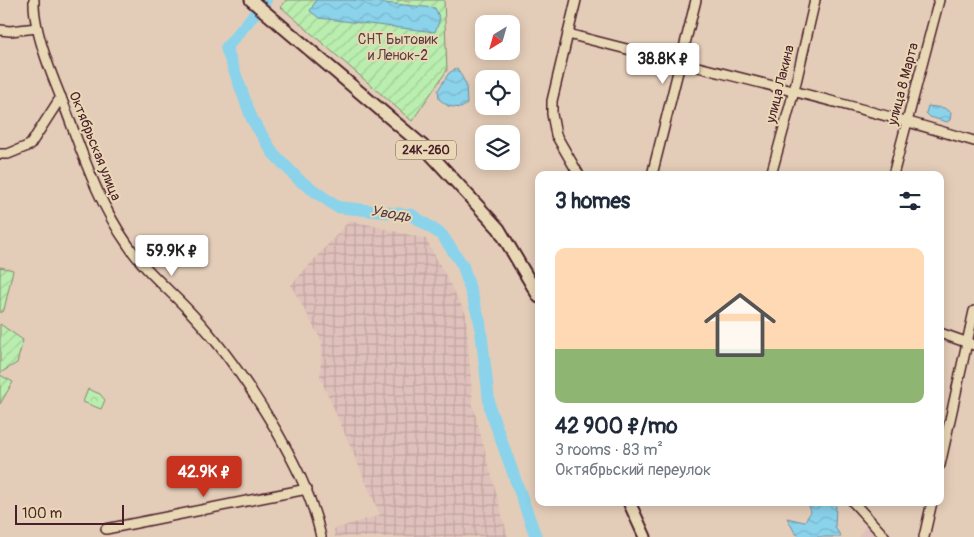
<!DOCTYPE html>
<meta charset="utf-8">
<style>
:root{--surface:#fff;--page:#f6f6f7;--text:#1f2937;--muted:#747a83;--accent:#c8321e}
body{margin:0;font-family:Pangolin,sans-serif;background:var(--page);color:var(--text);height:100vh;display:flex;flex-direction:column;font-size:19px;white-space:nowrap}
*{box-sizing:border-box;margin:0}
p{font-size:16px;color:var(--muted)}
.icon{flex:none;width:28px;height:28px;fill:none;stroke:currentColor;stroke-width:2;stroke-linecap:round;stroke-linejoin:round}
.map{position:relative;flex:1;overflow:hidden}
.drawer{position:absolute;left:535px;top:171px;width:409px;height:335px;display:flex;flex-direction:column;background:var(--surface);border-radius:10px;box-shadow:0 2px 12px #0003}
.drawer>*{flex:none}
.needle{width:32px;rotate:217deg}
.controls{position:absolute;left:475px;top:15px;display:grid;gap:10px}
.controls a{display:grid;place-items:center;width:45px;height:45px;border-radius:10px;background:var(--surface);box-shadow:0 2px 12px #0003;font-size:25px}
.scale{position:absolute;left:15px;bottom:12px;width:109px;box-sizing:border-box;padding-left:5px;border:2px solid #4a1f2b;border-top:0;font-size:14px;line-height:18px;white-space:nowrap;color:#4a1f2b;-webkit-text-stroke:4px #e9d8b5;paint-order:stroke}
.price{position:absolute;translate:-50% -42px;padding:0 11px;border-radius:5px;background:#fff;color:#222;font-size:16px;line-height:32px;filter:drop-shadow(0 1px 2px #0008)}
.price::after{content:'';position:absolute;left:50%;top:30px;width:15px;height:11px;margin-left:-8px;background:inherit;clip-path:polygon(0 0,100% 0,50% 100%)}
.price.on{background:var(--accent);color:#fff}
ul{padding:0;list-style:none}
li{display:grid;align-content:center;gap:10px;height:265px;padding:0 20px}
li span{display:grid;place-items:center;height:155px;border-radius:10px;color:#555}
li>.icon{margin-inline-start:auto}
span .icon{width:90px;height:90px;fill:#fffc;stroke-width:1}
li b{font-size:21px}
h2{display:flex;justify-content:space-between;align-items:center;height:60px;padding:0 20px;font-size:21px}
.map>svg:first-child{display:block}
.built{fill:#dfc0bb}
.industrial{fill:url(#industrial-grid)}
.forest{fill:url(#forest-crowns);stroke:#82866d}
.garden{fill:url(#garden-furrows);stroke:#82866d}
.water{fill:url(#water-waves);stroke:#708b9e}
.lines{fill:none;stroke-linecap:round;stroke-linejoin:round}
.river{stroke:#8ad3eb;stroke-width:12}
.minor-casing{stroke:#4a1f2b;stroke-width:12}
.major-casing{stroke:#4a1f2b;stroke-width:15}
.minor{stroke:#e9d8b5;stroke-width:9}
.major{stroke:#e9d8b5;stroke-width:11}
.labels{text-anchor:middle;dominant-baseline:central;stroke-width:4;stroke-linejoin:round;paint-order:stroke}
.shield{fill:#e9d8b5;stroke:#7a5654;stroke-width:1}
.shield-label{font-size:12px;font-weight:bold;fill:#4a1f2b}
.park-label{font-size:14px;fill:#5b3e3f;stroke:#e9d8b5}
.street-label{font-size:14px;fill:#4a1f2b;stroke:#e9d8b5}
.water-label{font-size:15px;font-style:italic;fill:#543a48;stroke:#e9d8b5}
</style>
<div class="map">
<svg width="974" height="537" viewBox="0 0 974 537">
<defs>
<pattern id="industrial-grid" width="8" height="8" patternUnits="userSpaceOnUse" patternTransform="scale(1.25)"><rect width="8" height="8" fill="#dfc0bb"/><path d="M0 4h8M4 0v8" fill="none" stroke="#c1a5a1"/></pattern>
<pattern id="forest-crowns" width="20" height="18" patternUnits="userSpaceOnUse" patternTransform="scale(1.25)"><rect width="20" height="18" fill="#b9eeaf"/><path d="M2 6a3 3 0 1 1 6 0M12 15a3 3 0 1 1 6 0" fill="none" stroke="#a1cc97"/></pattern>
<pattern id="garden-furrows" width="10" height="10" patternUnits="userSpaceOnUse" patternTransform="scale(1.25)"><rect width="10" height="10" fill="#b9eeaf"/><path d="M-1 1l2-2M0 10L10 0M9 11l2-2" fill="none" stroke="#a1cc97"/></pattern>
<pattern id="water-waves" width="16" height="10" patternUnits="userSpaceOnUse" patternTransform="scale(1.25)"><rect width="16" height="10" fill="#8ad3eb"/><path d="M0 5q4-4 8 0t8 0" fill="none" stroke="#79b5ca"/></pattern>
</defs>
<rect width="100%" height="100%" fill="#e4cdb8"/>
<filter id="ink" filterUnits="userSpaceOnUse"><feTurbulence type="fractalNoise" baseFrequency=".02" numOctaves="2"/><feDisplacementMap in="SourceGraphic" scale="10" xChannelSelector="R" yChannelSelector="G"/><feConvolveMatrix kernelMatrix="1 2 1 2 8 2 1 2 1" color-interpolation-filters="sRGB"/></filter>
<g filter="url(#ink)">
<path class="built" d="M 867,524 L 879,537 L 858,537 Z"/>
<path class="industrial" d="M 350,220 L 426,239 L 466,314 L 473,406 L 508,537 L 335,537 L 334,529 L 380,515 L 320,377 L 322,342 L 291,285 Z"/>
<path class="forest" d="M 88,389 L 100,394 L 105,400 L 101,409 L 83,402 Z"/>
<g class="garden">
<path d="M 286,0 L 444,0 L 447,70 L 412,121 L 281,7 Z"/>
<path d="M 0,267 L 13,270 L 4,310 L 0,313 Z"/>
<path d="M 0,324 L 23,340 L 17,363 L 0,373 Z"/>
<path d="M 0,375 L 13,382 L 0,404 Z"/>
</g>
<g class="water">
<path d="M 316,0 L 353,0 L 435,8 L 440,19 L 435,32 L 319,18 L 310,11 Z"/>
<path d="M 457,68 L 466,84 L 467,104 L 461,108 L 448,106 L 439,99 L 438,90 L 449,73 Z"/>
<path d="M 928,106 L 944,108 L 951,112 L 950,120 L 947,122 L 930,117 L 926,113 Z"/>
<path d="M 808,503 L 833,503 L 836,506 L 835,527 L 841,537 L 801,537 L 795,533 L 787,518 L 804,522 L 811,512 Z"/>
</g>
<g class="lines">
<path class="river" d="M 266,0 L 226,48 L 252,119 L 273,153 L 299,180 L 337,207 L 412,215 L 442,235 L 463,266 L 480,322 L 490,409 L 536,537"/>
<g class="minor-casing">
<g id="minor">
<path d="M 34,0 C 33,30 52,76 64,105 C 82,152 98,203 128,245 C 145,271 171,291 192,314 C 225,349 251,388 276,430 C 295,464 313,498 321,537"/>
<path d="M 576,0 L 552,101 L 552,114 L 556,135 L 579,175"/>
<path d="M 0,30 L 10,31 L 37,28"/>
<path d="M 568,34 C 703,69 840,101 974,141"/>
<path d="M 0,154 L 8,154 L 30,145 L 61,97"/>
<path d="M 652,175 L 696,0"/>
<path d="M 771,175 L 794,91 L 815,0"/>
<path d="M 893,175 L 939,0"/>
<path d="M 940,333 L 974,345"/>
<path d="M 940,465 L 974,311"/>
<path d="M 853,502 L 885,537"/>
<path d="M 106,529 L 307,489"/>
<path d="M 924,537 L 932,502"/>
</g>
</g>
<g class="major-casing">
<g id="major">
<path d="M 251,0 L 423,146 L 499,229 L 539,297"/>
<path d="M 629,502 L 645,537"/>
</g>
</g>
<use href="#minor" class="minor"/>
<use href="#major" class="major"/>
</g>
</g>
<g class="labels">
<rect class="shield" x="396" y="140.5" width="60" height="19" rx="4"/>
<g class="shield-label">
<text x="426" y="150">24К-260</text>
</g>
<g class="park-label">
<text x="398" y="39">СНТ Бытовик<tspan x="398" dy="16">и Ленок-2</tspan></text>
</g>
<g class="street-label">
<text transform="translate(780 84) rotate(-76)">улица Лакина</text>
<text transform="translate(903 84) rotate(-75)">улица 8 Марта</text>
<text transform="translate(95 146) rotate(68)">Октябрьская улица</text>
</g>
<g class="water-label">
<text transform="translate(391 214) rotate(9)">Уводь</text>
</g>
</g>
</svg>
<div class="controls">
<a><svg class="needle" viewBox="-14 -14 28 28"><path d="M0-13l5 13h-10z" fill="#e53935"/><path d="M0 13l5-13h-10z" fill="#747a83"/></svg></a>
<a><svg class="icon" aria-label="locate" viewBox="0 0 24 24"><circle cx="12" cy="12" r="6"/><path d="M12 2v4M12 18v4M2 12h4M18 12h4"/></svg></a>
<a><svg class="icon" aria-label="layers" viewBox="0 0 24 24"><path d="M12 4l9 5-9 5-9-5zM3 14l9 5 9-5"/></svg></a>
</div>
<div class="scale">100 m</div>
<b class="price" style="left:663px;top:85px">38.8K ₽</b>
<b class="price" style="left:172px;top:277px">59.9K ₽</b>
<b class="price on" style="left:204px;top:498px">42.9K ₽</b>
<section class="drawer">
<h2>3 homes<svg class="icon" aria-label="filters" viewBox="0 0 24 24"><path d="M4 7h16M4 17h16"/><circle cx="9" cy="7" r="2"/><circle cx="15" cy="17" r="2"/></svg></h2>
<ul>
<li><span style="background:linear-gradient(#ffd9b3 65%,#8fb573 0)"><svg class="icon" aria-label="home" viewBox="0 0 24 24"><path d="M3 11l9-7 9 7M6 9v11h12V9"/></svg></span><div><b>42 900 ₽/mo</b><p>3 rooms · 83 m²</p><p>Октябрьский переулок</p></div></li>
</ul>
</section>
</div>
